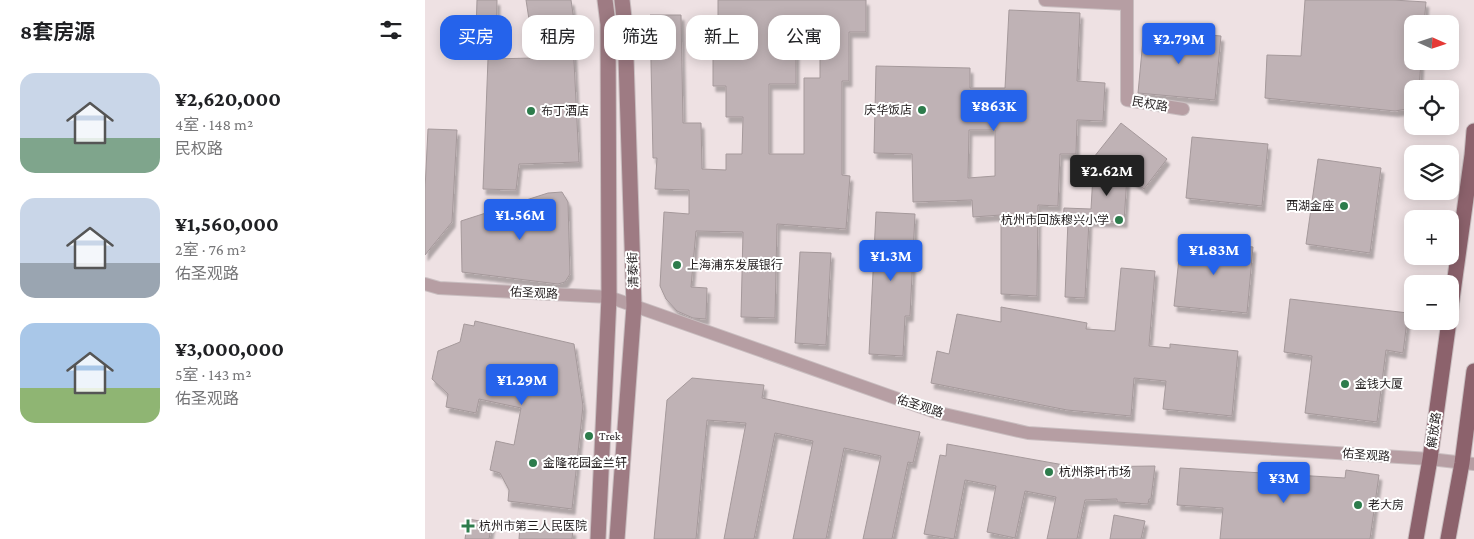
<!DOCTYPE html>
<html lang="zh">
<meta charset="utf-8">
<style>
:root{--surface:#fff;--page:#f6f6f6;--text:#202124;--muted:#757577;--accent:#2563eb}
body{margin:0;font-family:"Crimson Pro","Noto Sans SC",serif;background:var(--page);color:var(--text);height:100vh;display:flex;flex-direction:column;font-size:19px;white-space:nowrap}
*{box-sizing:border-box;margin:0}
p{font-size:16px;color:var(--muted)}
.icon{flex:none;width:28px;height:28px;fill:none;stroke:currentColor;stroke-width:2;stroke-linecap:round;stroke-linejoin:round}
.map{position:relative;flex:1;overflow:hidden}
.drawer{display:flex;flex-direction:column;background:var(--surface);width:425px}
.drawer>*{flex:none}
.top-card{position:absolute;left:15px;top:15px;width:475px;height:45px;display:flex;gap:10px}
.needle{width:32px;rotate:93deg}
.fabs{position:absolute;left:979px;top:15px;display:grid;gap:10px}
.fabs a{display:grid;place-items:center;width:55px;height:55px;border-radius:10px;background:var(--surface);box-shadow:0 2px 12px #0003;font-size:25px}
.price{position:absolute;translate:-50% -42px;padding:0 11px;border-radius:5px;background:var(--accent);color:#fff;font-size:16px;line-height:32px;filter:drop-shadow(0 1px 2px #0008)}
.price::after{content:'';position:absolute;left:50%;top:30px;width:15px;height:11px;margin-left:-8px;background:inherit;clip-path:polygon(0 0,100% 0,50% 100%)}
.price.active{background:#222;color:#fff}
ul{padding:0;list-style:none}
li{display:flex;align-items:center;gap:15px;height:125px;padding:0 20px}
li span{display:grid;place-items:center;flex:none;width:140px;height:100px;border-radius:15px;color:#555}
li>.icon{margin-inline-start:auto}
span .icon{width:60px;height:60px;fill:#fffc;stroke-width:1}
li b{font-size:21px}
h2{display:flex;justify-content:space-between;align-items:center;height:60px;padding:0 20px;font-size:21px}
.chip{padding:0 18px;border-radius:15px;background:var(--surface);box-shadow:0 2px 12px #0003;font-size:18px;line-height:45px}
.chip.active{background:var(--accent);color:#fff}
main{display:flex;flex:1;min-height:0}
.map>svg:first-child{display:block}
.building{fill:#bfb2b5;stroke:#a5999b;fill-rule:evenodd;filter:url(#shadow)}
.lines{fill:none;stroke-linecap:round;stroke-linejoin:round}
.minor-casing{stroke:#c9bec0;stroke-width:14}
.secondary-casing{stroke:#c9bec0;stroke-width:17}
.primary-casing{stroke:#c9bec0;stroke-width:17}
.minor{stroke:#b69ea3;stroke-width:12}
.secondary{stroke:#9e7b83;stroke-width:15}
.primary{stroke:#8c626c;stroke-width:15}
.poi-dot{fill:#2d7c4c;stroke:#fff;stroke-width:2}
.labels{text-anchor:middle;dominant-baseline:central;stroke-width:4;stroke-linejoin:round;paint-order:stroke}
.street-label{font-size:12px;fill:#221d1e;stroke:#fff}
.poi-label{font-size:12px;fill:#221d1e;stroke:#fff;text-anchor:start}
</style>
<main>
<section class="drawer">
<h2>8套房源<svg class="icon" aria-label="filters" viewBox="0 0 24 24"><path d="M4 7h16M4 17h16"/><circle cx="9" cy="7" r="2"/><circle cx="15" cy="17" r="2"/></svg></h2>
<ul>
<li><span style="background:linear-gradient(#c9d6e8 65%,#7fa58c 0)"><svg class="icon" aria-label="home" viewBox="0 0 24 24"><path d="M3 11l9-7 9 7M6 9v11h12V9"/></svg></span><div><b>¥2,620,000</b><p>4室 · 148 m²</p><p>民权路</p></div></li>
<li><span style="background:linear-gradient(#c9d6e8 65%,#9aa5b1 0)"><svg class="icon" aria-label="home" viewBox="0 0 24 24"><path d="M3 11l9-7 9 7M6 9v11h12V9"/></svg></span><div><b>¥1,560,000</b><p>2室 · 76 m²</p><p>佑圣观路</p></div></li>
<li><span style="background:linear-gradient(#a9c7e8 65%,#8fb573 0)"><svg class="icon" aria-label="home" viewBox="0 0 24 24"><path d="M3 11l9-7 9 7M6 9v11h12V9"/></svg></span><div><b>¥3,000,000</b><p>5室 · 143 m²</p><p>佑圣观路</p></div></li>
</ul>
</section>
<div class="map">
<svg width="1049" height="539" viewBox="0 0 1049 539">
<defs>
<filter id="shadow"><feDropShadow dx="3" dy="5.5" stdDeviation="1" flood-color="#0004"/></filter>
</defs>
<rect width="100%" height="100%" fill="#eee1e3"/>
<g class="building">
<path d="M 52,0 L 72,0 L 71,52 L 35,51 L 35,33 L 51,33 Z"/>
<path d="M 101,0 L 146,0 L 152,41 L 148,41 L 154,162 L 94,164 L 91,190 L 58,189 L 63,59 L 110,58 Z"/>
<path d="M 293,0 L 441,0 L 441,32 L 424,32 L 424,81 L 417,81 L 417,175 L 425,176 L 421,229 L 352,224 L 350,318 L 316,317 L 318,232 L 271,231 L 266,287 L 282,288 L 281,319 L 268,318 L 252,311 L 241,299 L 235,286 L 239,212 L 264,214 L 264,190 L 230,189 L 232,158 L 228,158 L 225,15 L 256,15 L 258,123 L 276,123 L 277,169 L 301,170 L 301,154 L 317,154 L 318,117 L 301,117 L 301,86 L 288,86 L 288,26 L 293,26 ZM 371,32 L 395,32 L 395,78 L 379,78 L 379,154 L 344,154 L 344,84 L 371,84 Z"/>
<path d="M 880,0 L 968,0 L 1001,2 L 999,24 L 988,24 L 988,61 L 996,61 L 994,89 L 988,89 L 988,104 L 982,109 L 970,111 L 840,98 L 842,55 L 876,56 Z"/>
<path d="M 584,10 L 655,13 L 652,81 L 680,83 L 678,121 L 652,120 L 651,154 L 635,154 L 633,206 L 613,205 L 612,296 L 576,294 L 576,215 L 548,217 L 547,200 L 488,202 L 487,154 L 449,153 L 451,66 L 545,68 L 545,88 L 580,88 ZM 544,130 L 570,130 L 570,176 L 543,178 Z"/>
<path d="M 719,29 L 796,36 L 790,100 L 713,93 Z"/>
<path d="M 696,123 L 742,159 L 719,189 L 702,176 L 699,222 L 664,221 L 660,298 L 640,297 L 643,220 L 638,220 L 639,208 L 666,209 L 669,157 Z"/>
<path d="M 3,129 L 32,130 L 27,222 L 0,255 L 0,189 Z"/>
<path d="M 767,137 L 843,144 L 837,206 L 761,198 Z"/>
<path d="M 893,159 L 956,168 L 945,253 L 881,244 Z"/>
<path d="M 137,192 L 143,202 L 145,274 L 140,282 L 133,284 L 37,272 L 36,221 L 123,193 Z"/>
<path d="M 451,212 L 490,214 L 485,316 L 480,316 L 478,356 L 444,354 Z"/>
<path d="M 756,239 L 828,247 L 822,313 L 749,306 Z"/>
<path d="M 375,252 L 406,253 L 401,345 L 370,343 Z"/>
<path d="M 696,268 L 730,271 L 724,346 L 745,348 L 745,344 L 813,351 L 807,416 L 738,409 L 741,381 L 709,378 L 706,416 L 642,410 L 506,383 L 512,351 L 524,354 L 532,314 L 576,322 L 576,307 L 662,323 L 661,329 L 690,331 Z"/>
<path d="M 865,299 L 983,313 L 978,353 L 961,350 L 952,422 L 880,413 L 887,356 L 859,352 Z"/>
<path d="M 50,321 L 149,344 L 158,406 L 147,509 L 83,501 L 84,490 L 75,473 L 65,470 L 71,441 L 89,445 L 96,408 L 54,399 L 51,413 L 21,407 L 23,394 L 7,379 L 13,351 L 35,342 L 39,324 L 49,326 Z"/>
<path d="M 267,378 L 339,385 L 337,398 L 495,432 L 488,463 L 483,462 L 467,539 L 438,539 L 456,456 L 419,448 L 401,539 L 368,539 L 388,441 L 350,433 L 329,539 L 299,539 L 321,423 L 282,420 L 271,539 L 229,539 L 242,400 Z"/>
<path d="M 522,444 L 650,467 L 730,466 L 726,499 L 724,499 L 723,504 L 692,502 L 692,499 L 660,500 L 652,539 L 622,539 L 631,497 L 600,491 L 590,538 L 562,532 L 571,486 L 540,480 L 529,539 L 499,534 L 515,455 L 521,456 Z"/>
<path d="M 755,468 L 920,478 L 921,470 L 954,475 L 945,539 L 795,539 L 798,508 L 752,505 Z"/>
<path d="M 689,515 L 720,521 L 716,539 L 685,539 Z"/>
<path d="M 43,519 L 67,523 L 64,539 L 40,539 Z"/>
<path d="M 95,526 L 148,530 L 147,539 L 94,539 Z"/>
</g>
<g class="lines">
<g class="minor-casing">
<g id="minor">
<path d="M 620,0 L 702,4"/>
<path d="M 702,0 L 702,100 L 758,109"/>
<path d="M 0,284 L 14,288 L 184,297 L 510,412 L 603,433 L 1005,459 L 1049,464"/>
</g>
</g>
<g class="secondary-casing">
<g id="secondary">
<path d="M 173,539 L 184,297 L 183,24 L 180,0"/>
<path d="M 192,539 L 209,306 L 200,27 L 197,0"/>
</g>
</g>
<g class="primary-casing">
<g id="primary">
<path d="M 1025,314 L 1047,155 L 1049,131"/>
<path d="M 991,539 L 1005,459 L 1024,321"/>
<path d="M 1023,539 L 1037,463 L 1049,371"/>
</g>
</g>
<use href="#minor" class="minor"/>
<use href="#secondary" class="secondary"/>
<use href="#primary" class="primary"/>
</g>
<g class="poi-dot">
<circle cx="497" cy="110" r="5"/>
<circle cx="106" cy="111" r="5"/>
<circle cx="919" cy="206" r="5"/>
<circle cx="694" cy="220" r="5"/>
<circle cx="252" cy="265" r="5"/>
<circle cx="920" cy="384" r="5"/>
<circle cx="164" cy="436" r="5"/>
<circle cx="108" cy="463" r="5"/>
<circle cx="624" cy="472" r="5"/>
<circle cx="933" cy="505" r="5"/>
<path d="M40.5 518.5h5v5h5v5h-5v5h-5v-5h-5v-5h5z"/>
</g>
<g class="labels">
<g class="street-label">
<text transform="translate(725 104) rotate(10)">民权路</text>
<text transform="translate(208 270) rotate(-92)">清泰街</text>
<text transform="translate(109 293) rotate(3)">佑圣观路</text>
<text transform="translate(495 406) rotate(18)">佑圣观路</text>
<text transform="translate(1009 430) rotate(-82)">解放路</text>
<text transform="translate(941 455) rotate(4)">佑圣观路</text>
</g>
<g class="poi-label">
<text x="487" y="110" text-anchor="end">庆华饭店</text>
<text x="116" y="111">布丁酒店</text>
<text x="909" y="206" text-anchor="end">西湖金座</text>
<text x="684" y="220" text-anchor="end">杭州市回族穆兴小学</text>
<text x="262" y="265">上海浦东发展银行</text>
<text x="930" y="384">金钱大厦</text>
<text x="174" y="436">Trek</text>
<text x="118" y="463">金隆花园金兰轩</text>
<text x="634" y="472">杭州茶叶市场</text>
<text x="943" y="505">老大房</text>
<text x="54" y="526">杭州市第三人民医院</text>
</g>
</g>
</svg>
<div class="fabs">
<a><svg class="needle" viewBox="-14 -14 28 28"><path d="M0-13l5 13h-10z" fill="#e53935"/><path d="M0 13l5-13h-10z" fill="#757577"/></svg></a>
<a><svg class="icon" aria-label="locate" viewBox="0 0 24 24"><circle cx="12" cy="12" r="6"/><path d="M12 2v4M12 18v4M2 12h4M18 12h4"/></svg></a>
<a><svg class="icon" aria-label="layers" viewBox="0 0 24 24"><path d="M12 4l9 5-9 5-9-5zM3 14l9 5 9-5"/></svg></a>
<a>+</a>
<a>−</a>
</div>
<b class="price" style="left:754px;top:65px">¥2.79M</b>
<b class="price" style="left:569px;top:132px">¥863K</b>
<b class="price active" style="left:682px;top:197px">¥2.62M</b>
<b class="price" style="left:95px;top:241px">¥1.56M</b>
<b class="price" style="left:789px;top:276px">¥1.83M</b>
<b class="price" style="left:466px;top:282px">¥1.3M</b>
<b class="price" style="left:97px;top:406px">¥1.29M</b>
<b class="price" style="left:859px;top:504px">¥3M</b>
<div class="top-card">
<a class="chip active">买房</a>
<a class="chip">租房</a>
<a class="chip">筛选</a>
<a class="chip">新上</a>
<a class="chip">公寓</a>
</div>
</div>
</main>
